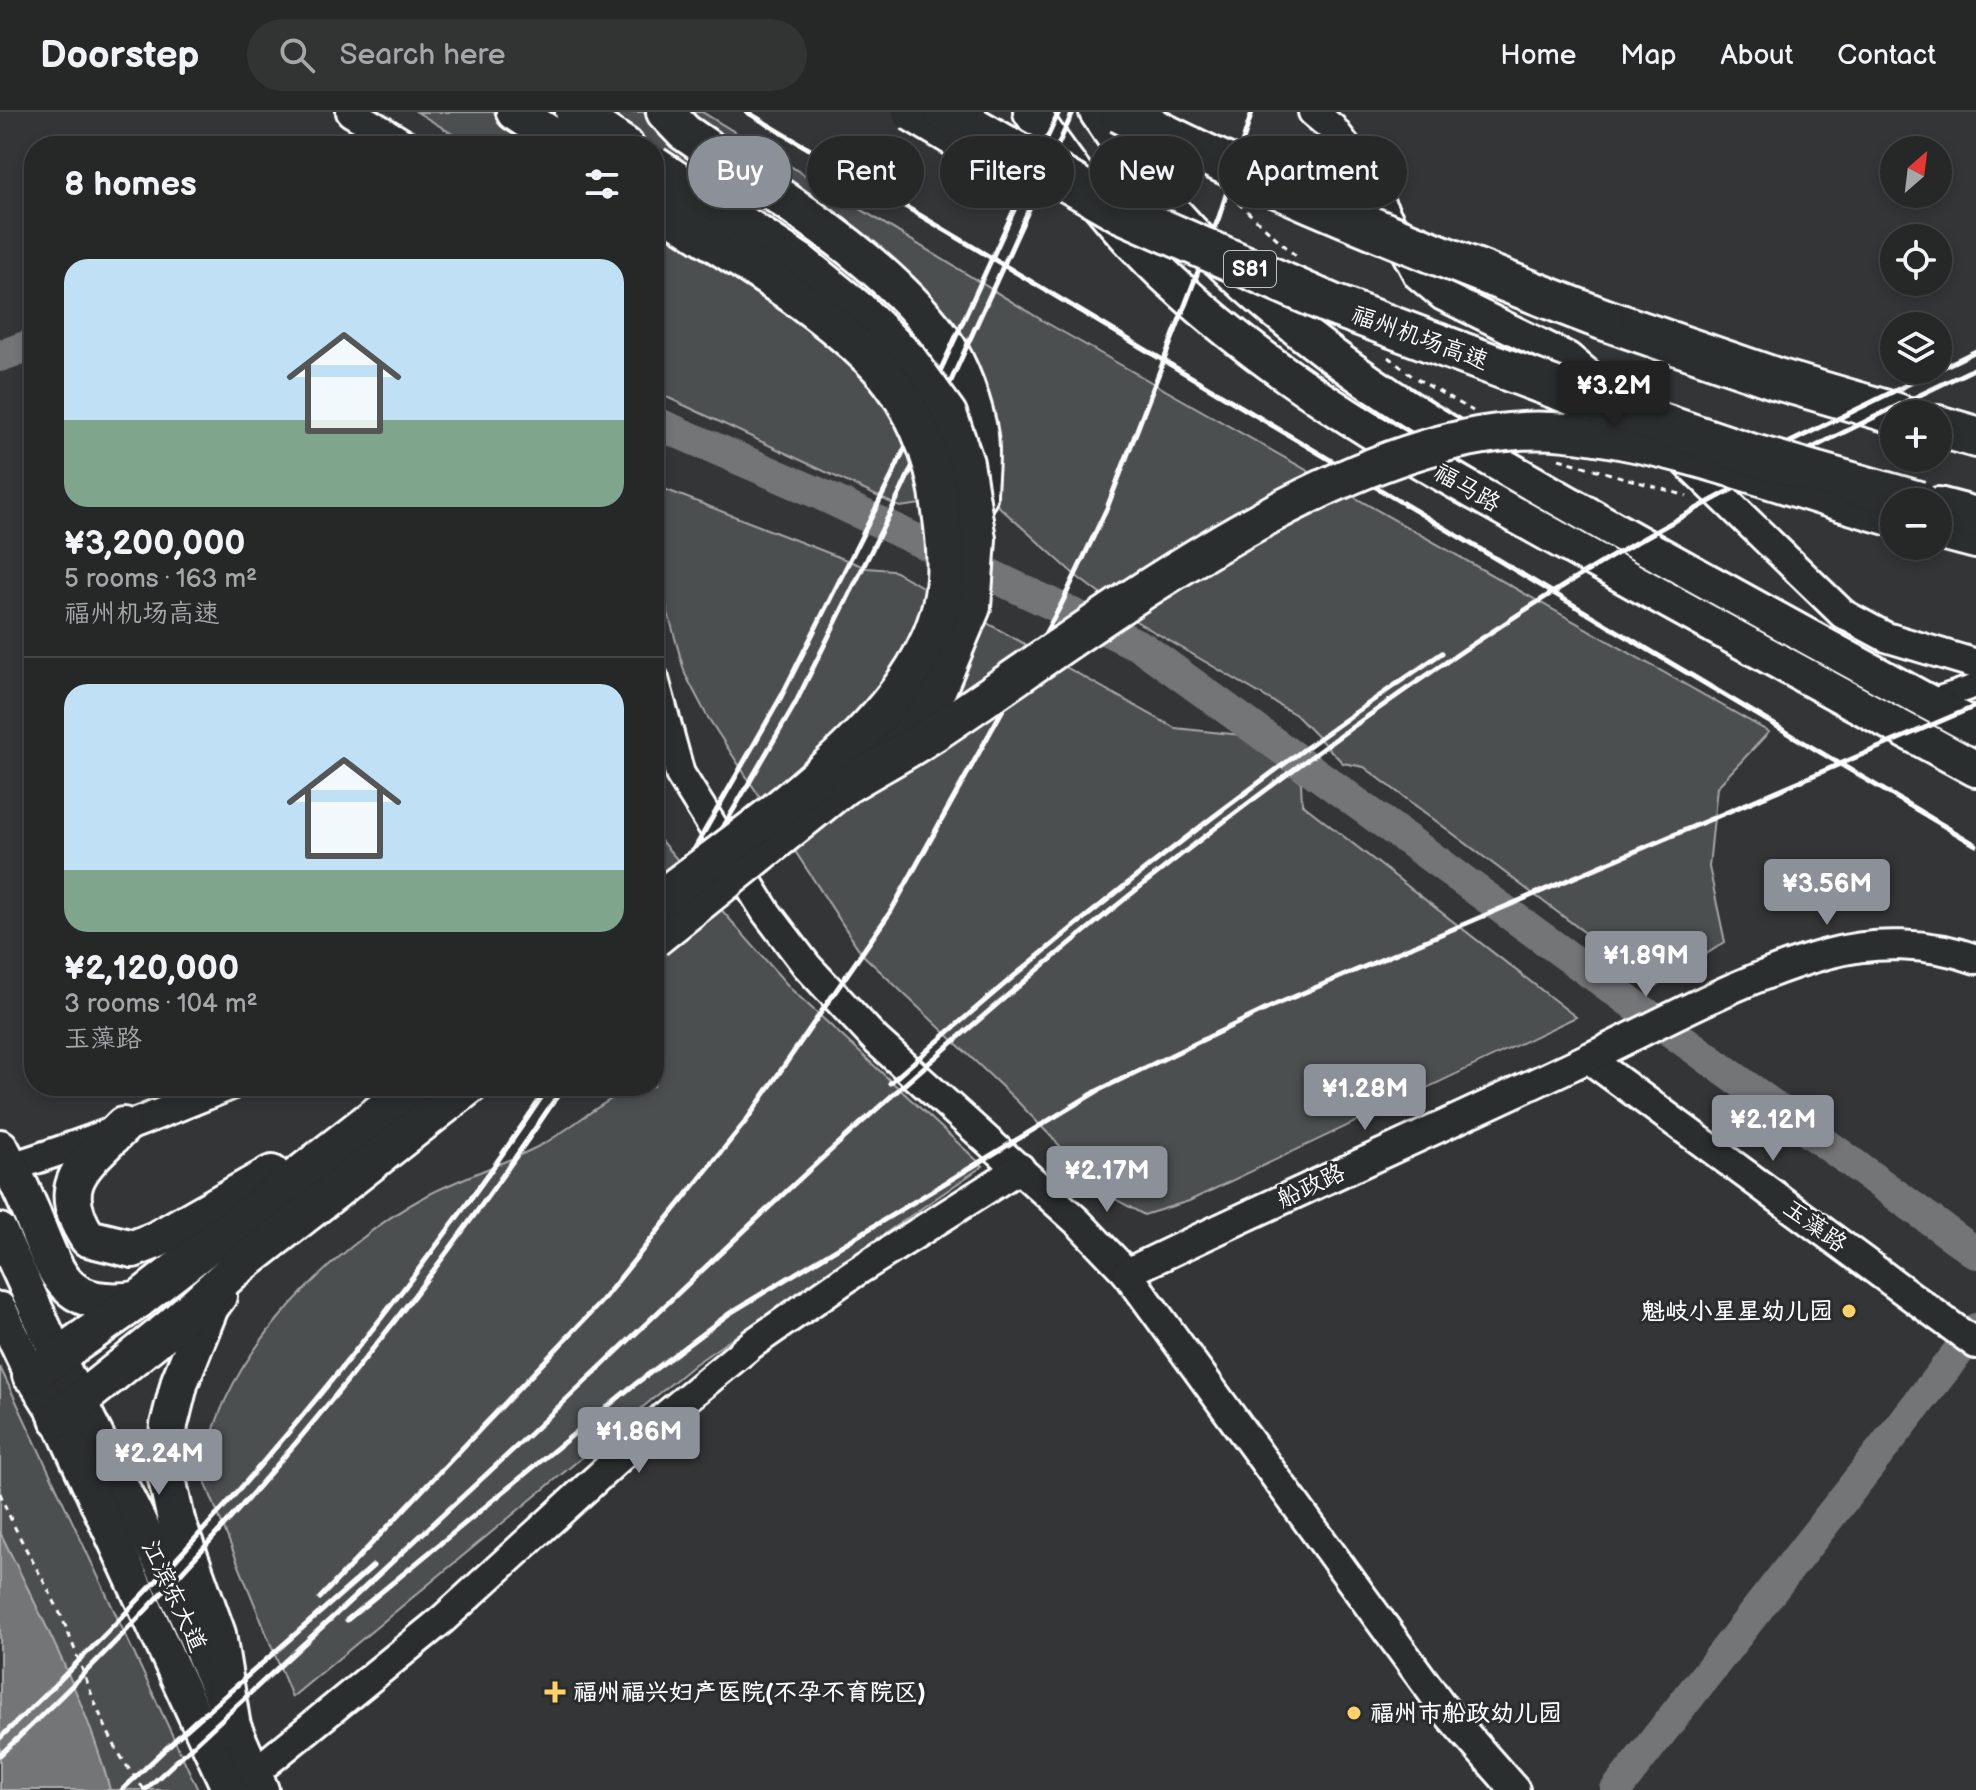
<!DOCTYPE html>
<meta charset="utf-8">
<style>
:root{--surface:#262828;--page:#323434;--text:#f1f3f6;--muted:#a4a6a8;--line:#424445;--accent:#8c9099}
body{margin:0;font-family:"Balsamiq Sans","LXGW WenKai TC",sans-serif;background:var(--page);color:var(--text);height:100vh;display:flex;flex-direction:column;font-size:30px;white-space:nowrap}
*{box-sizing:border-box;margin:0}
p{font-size:26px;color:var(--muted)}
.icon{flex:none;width:44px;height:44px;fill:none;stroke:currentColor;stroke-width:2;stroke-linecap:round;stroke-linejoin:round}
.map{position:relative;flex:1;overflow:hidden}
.panel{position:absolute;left:24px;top:24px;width:640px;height:960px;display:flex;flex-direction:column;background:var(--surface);border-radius:32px;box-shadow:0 4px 12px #0003,0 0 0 2px var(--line)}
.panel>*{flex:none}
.banner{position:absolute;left:688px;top:24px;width:760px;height:72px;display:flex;gap:16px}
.needle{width:52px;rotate:28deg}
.fabs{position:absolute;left:1880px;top:24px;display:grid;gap:16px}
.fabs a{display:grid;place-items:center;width:72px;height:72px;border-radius:50%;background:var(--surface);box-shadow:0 4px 12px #0003,0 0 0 2px var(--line);font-size:40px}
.price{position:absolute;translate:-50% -68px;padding:0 18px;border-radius:8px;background:var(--accent);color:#fff;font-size:26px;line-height:52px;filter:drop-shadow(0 2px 4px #0008)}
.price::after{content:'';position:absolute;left:50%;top:48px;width:24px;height:18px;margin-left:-12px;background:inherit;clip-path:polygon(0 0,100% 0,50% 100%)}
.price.selected{background:#222;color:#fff}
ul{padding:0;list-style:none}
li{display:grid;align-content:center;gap:16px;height:424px;padding:0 40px}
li+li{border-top:2px solid var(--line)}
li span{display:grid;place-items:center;height:248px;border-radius:24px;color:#555}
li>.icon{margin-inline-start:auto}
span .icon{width:144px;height:144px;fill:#fffc;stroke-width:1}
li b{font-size:34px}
h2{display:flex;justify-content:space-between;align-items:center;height:96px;padding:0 40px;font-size:34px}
.chip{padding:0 28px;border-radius:36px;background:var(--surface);box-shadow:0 4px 12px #0003,0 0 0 2px var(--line);font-size:28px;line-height:72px}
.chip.selected{background:var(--accent);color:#fff}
header{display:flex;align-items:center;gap:48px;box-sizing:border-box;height:112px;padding:0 40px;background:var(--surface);border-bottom:2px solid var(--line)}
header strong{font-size:38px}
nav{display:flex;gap:44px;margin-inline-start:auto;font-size:28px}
.search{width:560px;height:72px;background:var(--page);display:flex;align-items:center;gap:20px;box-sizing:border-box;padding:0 28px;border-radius:44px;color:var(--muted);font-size:30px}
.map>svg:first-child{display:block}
.green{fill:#4c4f50;stroke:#a6a7a8;stroke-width:2}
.water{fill:#737576;stroke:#abacad;stroke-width:2}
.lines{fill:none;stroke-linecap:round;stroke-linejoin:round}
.river{stroke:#737576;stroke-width:32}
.minor-casing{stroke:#fff;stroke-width:28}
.tertiary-casing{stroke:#fff;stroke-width:34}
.secondary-casing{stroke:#fff;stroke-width:38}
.primary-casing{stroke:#fff;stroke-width:40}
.trunk-casing{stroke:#fff;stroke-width:42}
.motorway-casing{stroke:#fff;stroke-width:46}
.path{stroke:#fff;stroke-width:3;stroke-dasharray:6 6;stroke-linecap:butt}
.minor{stroke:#2a2d2e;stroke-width:22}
.tertiary{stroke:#2a2d2e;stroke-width:28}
.secondary{stroke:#2a2d2e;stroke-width:32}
.primary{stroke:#2a2d2e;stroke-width:34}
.trunk{stroke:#2a2d2e;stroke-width:36}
.motorway{stroke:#2a2d2e;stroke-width:40}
.rail{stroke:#fff;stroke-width:5}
.trunk-bridge-casing{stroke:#fff;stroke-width:42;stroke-linecap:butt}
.motorway-bridge-casing{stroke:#fff;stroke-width:46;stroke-linecap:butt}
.trunk-bridge{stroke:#2a2d2e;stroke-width:36}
.motorway-bridge{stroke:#2a2d2e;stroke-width:40}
.poi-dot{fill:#ffd166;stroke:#2a2d2e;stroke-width:3}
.labels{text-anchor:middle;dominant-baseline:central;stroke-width:6;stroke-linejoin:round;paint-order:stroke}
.shield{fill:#2a2d2e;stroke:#bfc0c0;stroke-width:2}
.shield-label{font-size:22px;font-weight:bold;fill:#fff}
.street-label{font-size:24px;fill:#fff;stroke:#2a2d2e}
.poi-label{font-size:24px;font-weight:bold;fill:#fff;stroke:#2a2d2e;text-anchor:start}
</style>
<header>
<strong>Doorstep</strong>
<div class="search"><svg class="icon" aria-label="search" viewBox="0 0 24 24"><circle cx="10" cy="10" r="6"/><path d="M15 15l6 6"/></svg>Search here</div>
<nav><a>Home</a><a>Map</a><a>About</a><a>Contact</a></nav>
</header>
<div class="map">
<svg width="1976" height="1678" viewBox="0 0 1976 1678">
<rect width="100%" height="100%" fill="#333536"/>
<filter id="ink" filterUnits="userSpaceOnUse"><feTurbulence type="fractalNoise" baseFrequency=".0125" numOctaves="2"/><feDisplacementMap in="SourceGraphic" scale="16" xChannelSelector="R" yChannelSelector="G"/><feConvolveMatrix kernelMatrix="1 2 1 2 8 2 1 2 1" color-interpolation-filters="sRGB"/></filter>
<g filter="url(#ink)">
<g class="green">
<path d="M 417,0 L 702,0 L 1045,210 L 1769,620 L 1717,675 L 1709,755 L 1725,830 L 1656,874 L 1364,655 L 1343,651 L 1296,603 L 1134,508 L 1075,463 L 986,383 L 900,395 L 654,279 L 654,34 L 472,34 Z"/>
<path d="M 654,373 L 867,456 L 892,458 L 1175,616 L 1241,623 L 1301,670 L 1302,692 L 1576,905 L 1189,1089 L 1144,1103 L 1106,1082 L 1017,989 L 862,842 L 707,604 L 685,562 L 654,450 Z"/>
<path d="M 654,721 L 791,877 L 983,1054 L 695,1252 L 292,1585 L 206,1372 C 202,1261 334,1133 426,1084 C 464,1064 505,1052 543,1032 C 578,1013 615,974 654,974 C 654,954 660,942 663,923 L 654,908 Z"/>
<path d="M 0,1255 L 198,1678 L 0,1678 Z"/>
</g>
<path class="water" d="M 0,1420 C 41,1504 86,1588 110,1678 L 0,1678 Z"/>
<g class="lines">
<g class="river">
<path d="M 0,244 L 34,232"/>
<path d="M 654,310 L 818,381 L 1142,535 L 1976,1141"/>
<path d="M 1616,1678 L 1976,1217"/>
</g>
<g class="minor-casing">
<path id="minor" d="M 1927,590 L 1976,574"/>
</g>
<g class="tertiary-casing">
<g id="tertiary">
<path d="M 351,0 L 407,34"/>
<path d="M 1313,0 L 1332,16 L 1357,49 L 1418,163 L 1443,184 L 1568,245 L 1629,296"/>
<path d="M 1677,341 L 1843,502 L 1886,525 L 1976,552"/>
<path d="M 654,567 L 680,662 L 766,800 L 807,854 L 877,929 L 1078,1110 L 1127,1161 L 1448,1602 L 1515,1678"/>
<path d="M 1588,946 L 1976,1232"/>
<path d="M 11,1055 C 85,1032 157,1003 229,974"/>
<path d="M 1127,1161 C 1279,1087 1435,1019 1588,946 C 1666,909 1742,865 1827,842 C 1874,829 1929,830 1976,847"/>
<path d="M 254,1661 L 443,1507 L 665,1304 L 752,1232 L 854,1161 L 1020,1056"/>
</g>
</g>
<g class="secondary-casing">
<g id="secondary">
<path d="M 0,1118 L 58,1245 L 182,1495 L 262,1678"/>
<path d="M 0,1197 L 31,1263 L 58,1306 L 229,1678"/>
</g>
</g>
<g class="primary-casing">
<g id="primary">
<path d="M 1031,0 C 1073,62 1119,122 1174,172 C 1290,280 1430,355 1567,432 C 1703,509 1840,583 1976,657"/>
<path d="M 1097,0 C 1229,201 1411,303 1615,418 C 1735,485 1855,551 1976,616"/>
</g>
</g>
<g class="trunk-casing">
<g id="trunk">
<path d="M 515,0 L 567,34"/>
<path d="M 574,0 L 625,34"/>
<path d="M 665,0 L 684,20 C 770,80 879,142 942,227 C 959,251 975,294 979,324 C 982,343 978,366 978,385"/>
<path d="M 1938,418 L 1976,428"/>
<path d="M 123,1014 C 85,1052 52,1072 88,1126 L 133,1137 L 156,1128 L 272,1062"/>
<path d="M 0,1036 C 14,1061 27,1088 37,1115 C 60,1172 69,1196 138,1188"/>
<path d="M 218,1184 L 210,1195 L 180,1269 L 169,1313 L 165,1357 L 176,1408 L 217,1522 L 232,1615"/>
<path d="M 31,1263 L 138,1188 L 414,974"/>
<path d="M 58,1306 L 170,1216 L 234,1158 L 469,974"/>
</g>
</g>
<g class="motorway-casing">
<g id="motorway">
<path d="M 1603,207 L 1777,267 L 1897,302"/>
<path d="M 1938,314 L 1976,325"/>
<path d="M 1938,396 L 1976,406"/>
</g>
</g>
<g class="path">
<path d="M 1238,91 L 1297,145"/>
<path d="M 1388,245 L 1412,264 L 1473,299"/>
<path d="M 1559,347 L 1687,384"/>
<path d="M 0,1381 C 15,1422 39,1458 58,1497 C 86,1558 100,1626 145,1678"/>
</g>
<use href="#minor" class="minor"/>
<use href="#tertiary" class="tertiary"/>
<use href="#secondary" class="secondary"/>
<use href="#primary" class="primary"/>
<use href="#trunk" class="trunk"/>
<use href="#motorway" class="motorway"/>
<g class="rail">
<path d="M 747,0 L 1976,733"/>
<path d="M 1724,367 L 1774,338 L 1976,239"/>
<path d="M 654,808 L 781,585 L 892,364 L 1059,0"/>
<path d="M 654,834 L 795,592 L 902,377 L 1073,0"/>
<path d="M 890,971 C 1065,816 1247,672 1442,541"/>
<path d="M 320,1486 L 600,1191 L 746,1009 L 891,799 L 1061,493 L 1107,396 L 1219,105 L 1252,0"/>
<path d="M 347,1508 L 630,1276 L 730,1201 L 1099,978 L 1277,892 L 1976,594"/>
<path d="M 186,1618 L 373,1454"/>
<path d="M 0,1626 C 206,1431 391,1210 549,974"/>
<path d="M 0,1643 C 213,1443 402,1217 564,974"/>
<path d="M 122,1678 L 195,1609"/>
<path d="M 145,1678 C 274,1559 404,1440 532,1320 C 634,1224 735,1125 839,1031 C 1052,838 1281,655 1522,500 C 1667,406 1821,330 1976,256"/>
</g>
<g class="trunk-bridge-casing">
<g id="trunk-bridge">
<path d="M 911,0 L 971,36"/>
<path d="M 654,53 L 800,150 L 859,198 L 908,247 L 948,302 L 965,351 L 977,427 L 972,495 L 938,576 L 893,635 L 654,827"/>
<path d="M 654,92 C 727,141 808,185 871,247 C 911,286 935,344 941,399 C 945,426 948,456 943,483 C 924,606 747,719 654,791"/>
<path d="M 848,672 C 878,654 908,638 937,619 C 1097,513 1366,298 1566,320 C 1679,332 1786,376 1894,406"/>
</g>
</g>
<g class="motorway-bridge-casing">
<g id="motorway-bridge">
<path d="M 946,0 L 1121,100 L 1333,193 L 1569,281 L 1750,342 L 1919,390"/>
<path d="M 1120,0 C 1276,81 1439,144 1603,207"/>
</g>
</g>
<use href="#trunk-bridge" class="trunk-bridge"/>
<use href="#motorway-bridge" class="motorway-bridge"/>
</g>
</g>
<g class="poi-dot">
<circle cx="1849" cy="1199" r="8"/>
<path d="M551 1568h8v8h8v8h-8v8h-8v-8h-8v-8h8z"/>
<circle cx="1354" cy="1601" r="8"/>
</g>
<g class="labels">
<rect class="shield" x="1224" y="139" width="52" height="36" rx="6"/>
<g class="shield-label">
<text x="1250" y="157">S81</text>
</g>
<g class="street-label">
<text transform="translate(1420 226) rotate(20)">福州机场高速</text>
<text transform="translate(1467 376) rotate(30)">福马路</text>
<text transform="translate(1311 1074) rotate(-25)">船政路</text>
<text transform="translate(1815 1114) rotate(36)">玉藻路</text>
<text transform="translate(174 1484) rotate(65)">江滨东大道</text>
</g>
<g class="poi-label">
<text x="1833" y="1199" text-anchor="end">魁岐小星星幼儿园</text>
<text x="573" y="1580">福州福兴妇产医院(不孕不育院区)</text>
<text x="1370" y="1601">福州市船政幼儿园</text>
</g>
</g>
</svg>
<div class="fabs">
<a><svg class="needle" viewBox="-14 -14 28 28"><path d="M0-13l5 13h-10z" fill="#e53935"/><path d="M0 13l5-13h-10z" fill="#a4a6a8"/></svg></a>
<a><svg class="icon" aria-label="locate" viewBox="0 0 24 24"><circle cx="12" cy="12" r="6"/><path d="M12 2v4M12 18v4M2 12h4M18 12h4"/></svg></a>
<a><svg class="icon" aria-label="layers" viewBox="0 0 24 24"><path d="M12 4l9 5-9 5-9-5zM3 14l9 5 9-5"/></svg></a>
<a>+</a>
<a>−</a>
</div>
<b class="price selected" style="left:1614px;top:317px">¥3.2M</b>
<b class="price" style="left:1827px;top:815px">¥3.56M</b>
<b class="price" style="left:1646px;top:887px">¥1.89M</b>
<b class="price" style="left:1365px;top:1020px">¥1.28M</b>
<b class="price" style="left:1773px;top:1051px">¥2.12M</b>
<b class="price" style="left:1107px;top:1102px">¥2.17M</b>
<b class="price" style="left:639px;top:1363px">¥1.86M</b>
<b class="price" style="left:159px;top:1385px">¥2.24M</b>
<div class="banner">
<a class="chip selected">Buy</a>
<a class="chip">Rent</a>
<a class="chip">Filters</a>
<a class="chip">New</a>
<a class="chip">Apartment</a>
</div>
<section class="panel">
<h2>8 homes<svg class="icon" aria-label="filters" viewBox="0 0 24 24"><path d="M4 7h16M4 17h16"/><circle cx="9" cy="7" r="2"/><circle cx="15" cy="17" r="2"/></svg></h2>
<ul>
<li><span style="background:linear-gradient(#bfe0f5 65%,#7fa58c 0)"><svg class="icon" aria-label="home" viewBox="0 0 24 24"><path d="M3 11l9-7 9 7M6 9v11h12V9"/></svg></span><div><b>¥3,200,000</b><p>5 rooms · 163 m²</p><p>福州机场高速</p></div></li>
<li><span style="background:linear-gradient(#bfe0f5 75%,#7fa58c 0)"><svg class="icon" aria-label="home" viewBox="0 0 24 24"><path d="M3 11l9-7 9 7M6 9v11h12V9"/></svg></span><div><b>¥2,120,000</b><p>3 rooms · 104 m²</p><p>玉藻路</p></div></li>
</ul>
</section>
</div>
